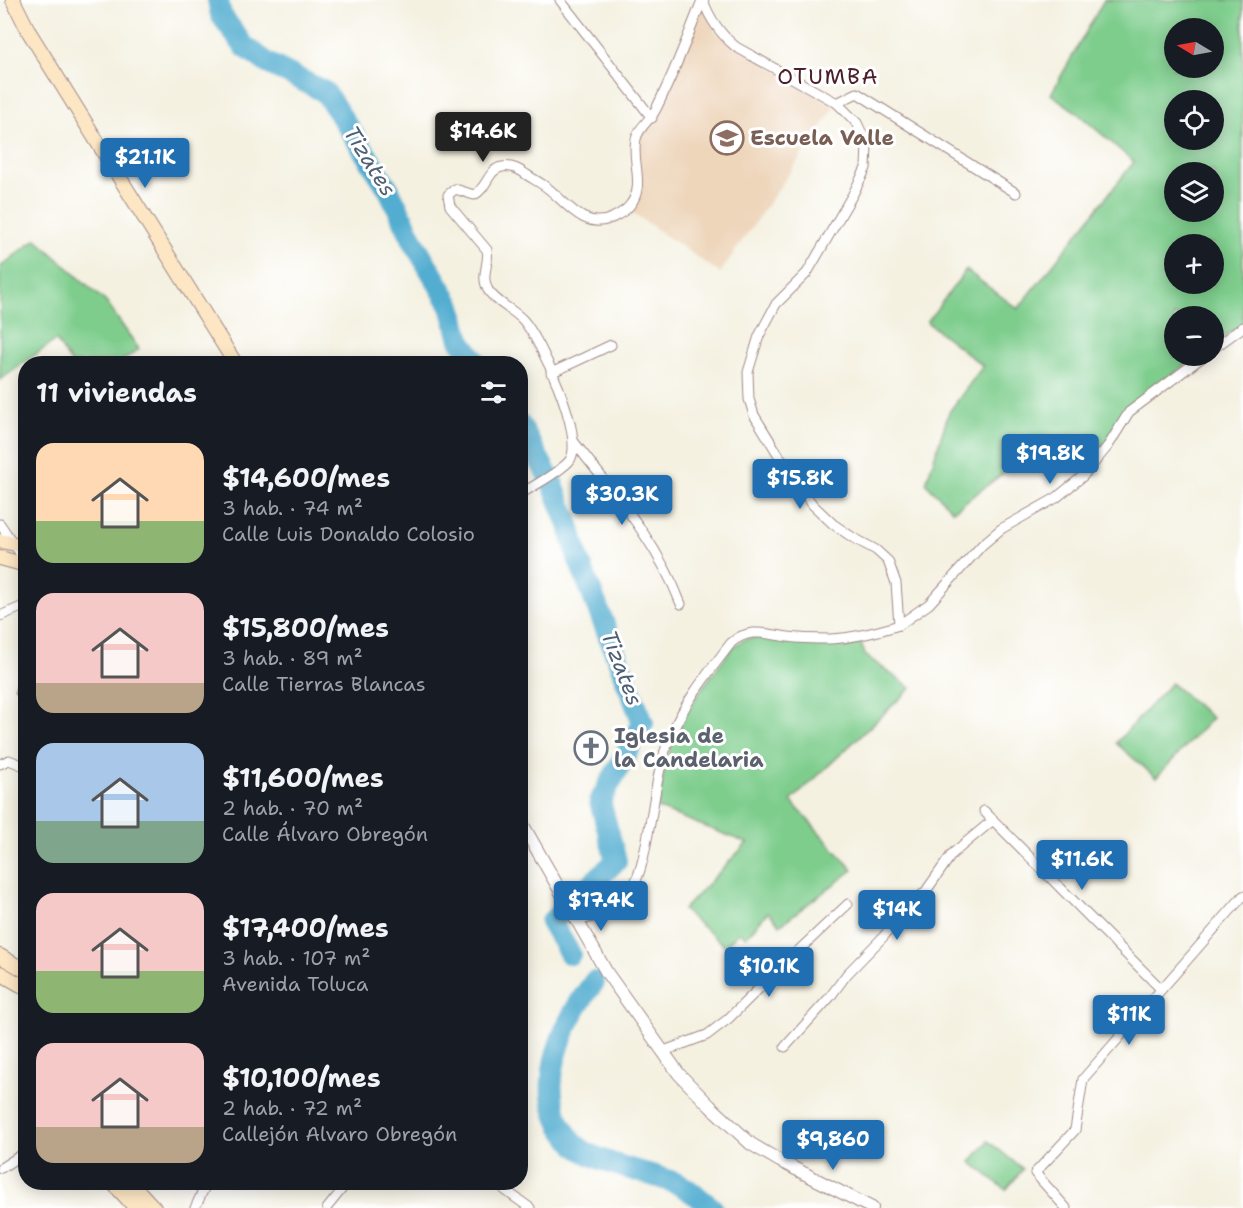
<!DOCTYPE html>
<html lang="es">
<meta charset="utf-8">
<style>
:root{--surface:#171b24;--page:#242831;--text:#f1f3f6;--muted:#9ea1a6;--accent:#1f6fb2}
body{margin:0;font-family:"Shantell Sans",sans-serif;background:var(--page);color:var(--text);height:100vh;display:flex;flex-direction:column;font-size:22px;white-space:nowrap}
*{box-sizing:border-box;margin:0}
p{font-size:20px;color:var(--muted)}
.icon{flex:none;width:33px;height:33px;fill:none;stroke:currentColor;stroke-width:2;stroke-linecap:round;stroke-linejoin:round}
.map{position:relative;flex:1;overflow:hidden}
.sheet{position:absolute;left:18px;top:356px;width:510px;height:834px;display:flex;flex-direction:column;background:var(--surface);border-radius:24px;box-shadow:0 3px 15px #0003}
.sheet>*{flex:none}
.needle{width:39px;rotate:280deg}
.tools{position:absolute;left:1164px;top:18px;display:grid;gap:12px}
.tools a{display:grid;place-items:center;width:60px;height:60px;border-radius:50%;background:var(--surface);box-shadow:0 3px 15px #0003;font-size:30px}
.price{position:absolute;translate:-50% -51px;padding:0 14px;border-radius:6px;background:var(--accent);color:#fff;font-size:20px;line-height:39px;filter:drop-shadow(0 2px 3px #0008)}
.price::after{content:'';position:absolute;left:50%;top:36px;width:18px;height:14px;margin-left:-9px;background:inherit;clip-path:polygon(0 0,100% 0,50% 100%)}
.price.active{background:#222;color:#fff}
ul{padding:0;list-style:none}
li{display:flex;align-items:center;gap:18px;height:150px;padding:0 18px}
li span{display:grid;place-items:center;flex:none;width:168px;height:120px;border-radius:18px;color:#555}
li>.icon{margin-inline-start:auto}
span .icon{width:72px;height:72px;fill:#fffc;stroke-width:1}
li b{font-size:26px}
h2{display:flex;justify-content:space-between;align-items:center;height:72px;padding:0 18px;font-size:26px}
.map>svg:first-child{display:block}
.built{fill:#eed6bb}
.green{fill:#7ecd8d;stroke:#64765c;stroke-width:1.5;fill-rule:evenodd}
.lines{fill:none;stroke-linecap:round;stroke-linejoin:round}
.river{stroke:#52add0;stroke-width:22}
.pedestrian-casing{stroke:#9f8886;stroke-width:10}
.minor-casing{stroke:#9f8886;stroke-width:11}
.tertiary-casing{stroke:#9f8886;stroke-width:14}
.secondary-casing{stroke:#9f8886;stroke-width:16}
.pedestrian{stroke:#fff;stroke-width:8}
.minor{stroke:#fff;stroke-width:9}
.tertiary{stroke:#fff;stroke-width:12}
.secondary{stroke:#fce6c4;stroke-width:14}
.labels{text-anchor:middle;dominant-baseline:central;stroke-width:6;stroke-linejoin:round;paint-order:stroke}
.education-label{font-size:21px;font-weight:bold;fill:#785e54;stroke:#fff;text-anchor:start}
.worship-label{font-size:21px;font-weight:bold;fill:#5b616d;stroke:#fff;text-anchor:start}
.neighbourhood-label{font-size:22px;letter-spacing:1.5px;fill:#4a1f2b;stroke:#fff}
.water-label{font-size:22px;font-style:italic;fill:#4e5f75;stroke:#fff}
</style>
<div class="map">
<svg width="1243" height="1208" viewBox="0 0 1243 1208">
<rect width="100%" height="100%" fill="#fff"/>
<filter id="ink" filterUnits="userSpaceOnUse"><feTurbulence type="fractalNoise" baseFrequency=".0167" numOctaves="2"/><feDisplacementMap in="SourceGraphic" scale="12" xChannelSelector="R" yChannelSelector="G"/><feConvolveMatrix kernelMatrix="1 2 1 2 8 2 1 2 1" color-interpolation-filters="sRGB"/></filter>
<filter id="wash" filterUnits="userSpaceOnUse"><feTurbulence type="fractalNoise" baseFrequency=".008" numOctaves="4" result="noise"/><feDisplacementMap in="SourceGraphic" scale="24" xChannelSelector="R" yChannelSelector="G"/><feGaussianBlur stdDeviation="1.35" result="paint"/><feColorMatrix in="noise" values="0 0 0 0 0 0 0 0 0 0 0 0 0 0 0 0 0 1.4 0 .05"/><feComposite in="paint" operator="in"/></filter>
<g filter="url(#wash)">
<rect width="100%" height="100%" fill="#f4f1e1"/>
<path class="built" d="M 703,4 L 716,32 L 835,107 L 720,273 L 630,211 L 638,198 L 638,146 L 642,130 Z"/>
<g class="green">
<path d="M 1104,0 L 1243,0 L 1243,323 L 1214,344 L 1214,316 L 1174,316 L 1174,356 L 1198,356 L 1126,410 L 1105,444 L 1080,474 L 1049,451 L 1009,469 L 953,511 L 926,483 L 949,412 L 983,366 L 927,322 L 966,270 L 1018,309 L 1134,162 L 1076,112 L 1051,94 ZM 1174,28 L 1214,28 L 1214,68 L 1174,68 ZM 1174,100 L 1214,100 L 1214,140 L 1174,140 ZM 1174,172 L 1214,172 L 1214,212 L 1174,212 ZM 1174,244 L 1214,244 L 1214,284 L 1174,284 Z"/>
<path d="M 36,239 L 106,302 L 139,349 L 119,363 L 71,363 L 56,340 L 0,380 L 0,267 Z"/>
<path d="M 758,637 L 816,644 L 860,640 L 865,655 L 911,688 L 791,801 L 853,870 L 780,925 L 768,912 L 746,937 L 739,932 L 725,946 L 683,910 L 747,843 L 657,808 L 664,772 L 673,738 L 699,692 L 733,647 L 745,639 Z"/>
<path d="M 1171,683 L 1212,718 L 1156,778 L 1116,743 Z"/>
<path d="M 988,1141 L 1023,1169 L 1006,1190 L 971,1162 Z"/>
</g>
<g class="lines">
<g class="river">
<path d="M 218,0 L 221,15 L 244,46 L 269,64 L 325,92 L 388,188 L 416,246 L 451,306 L 460,340 L 477,363"/>
<path d="M 520,425 L 552,483 L 568,522 L 578,558 L 643,723 L 600,801 L 616,861 L 551,922 L 570,954"/>
<path d="M 594,982 C 564,1021 534,1085 564,1130 C 570,1139 577,1148 587,1153 C 616,1168 648,1172 678,1184 C 690,1189 701,1200 712,1208"/>
</g>
</g>
</g>
<g filter="url(#ink)">
<g class="lines">
<g class="pedestrian-casing">
<path id="pedestrian" d="M 327,1208 L 348,1182"/>
</g>
<g class="minor-casing">
<g id="minor">
<path d="M 560,0 L 652,118"/>
<path d="M 837,103 L 857,93 L 1016,193"/>
<path d="M 1214,348 L 1243,327"/>
<path d="M 551,373 L 611,345"/>
<path d="M 574,442 C 614,493 658,543 681,604"/>
<path d="M 520,494 C 532,487 563,470 570,460 C 585,436 541,340 523,320 C 513,309 496,303 488,290 C 480,275 490,264 487,250 L 450,206 L 448,195 L 455,189 L 474,195 C 487,189 488,169 502,167 C 512,165 520,170 527,175 C 535,180 543,184 550,190 C 568,205 585,230 612,218 C 618,215 626,211 630,205 C 646,186 631,161 636,139 C 639,126 651,120 656,109 C 674,73 688,37 702,0"/>
<path d="M 0,524 L 26,562"/>
<path d="M 0,616 L 26,605"/>
<path d="M 899,625 L 929,604 L 982,545 L 1001,529 L 1056,498 L 1083,476 L 1108,446 L 1129,412 L 1204,356"/>
<path d="M 20,692 L 26,669"/>
<path d="M 0,764 L 9,760 L 24,766"/>
<path d="M 984,811 L 1161,989"/>
<path d="M 578,920 C 635,912 640,877 649,829 C 655,798 658,764 671,735 C 685,701 709,672 731,643 C 749,627 766,634 788,637 C 802,639 816,639 830,639 C 853,638 877,632 899,625 L 896,583 L 888,561 L 876,550 L 852,537 L 833,524 L 813,505 L 794,480 L 754,415 L 749,399 L 748,372 L 759,336 L 776,304 L 807,273 L 853,194 L 866,168 L 867,144 L 857,123 L 837,103 L 736,47 C 720,34 710,20 703,0"/>
<path d="M 785,1047 L 830,997 L 847,974 L 884,936 L 900,915 L 926,891 L 952,854 L 993,820"/>
<path d="M 664,1051 L 707,1035 L 728,1019 L 783,965 L 848,904"/>
<path d="M 1,1168 L 26,1152"/>
<path d="M 498,1182 L 505,1190 L 530,1208"/>
<path d="M 195,1208 L 207,1182"/>
<path d="M 1066,1208 L 1035,1173 L 1075,1130 L 1083,1079 L 1243,896"/>
</g>
</g>
<g class="tertiary-casing">
<path id="tertiary" d="M 520,820 L 607,973 L 679,1074 L 710,1106 L 751,1144 L 780,1161 L 872,1208"/>
</g>
<g class="secondary-casing">
<g id="secondary">
<path d="M 13,0 L 29,32 L 235,363"/>
<path d="M 0,541 L 26,546"/>
<path d="M 0,558 L 26,565"/>
<path d="M 0,956 L 26,971"/>
<path d="M 0,973 L 26,988"/>
<path d="M 112,1182 L 136,1208"/>
<path d="M 130,1182 L 154,1208"/>
</g>
</g>
<use href="#pedestrian" class="pedestrian"/>
<use href="#minor" class="minor"/>
<use href="#tertiary" class="tertiary"/>
<use href="#secondary" class="secondary"/>
</g>
</g>
<defs>
<g id="school-ring" transform="scale(1.725)"><circle r="9.5" fill="#fff" stroke="#8d6e63" stroke-width="1.5"/><path d="M0-5L7-2L0 1L-7-2ZM-4 1L0 2.5L4 1V4Q0 6-4 4Z" fill="#8d6e63"/></g>
<g id="church-ring" transform="scale(1.725)"><circle r="9.5" fill="#fff" stroke="#6b7280" stroke-width="1.5"/><path d="M-1.2-6h2.4v3.5h3.3v2.4h-3.3V6h-2.4V-.1h-3.3v-2.4h3.3Z" fill="#6b7280"/></g>
</defs>
<g fill-rule="evenodd">
<use href="#school-ring" x="727" y="138"/>
<use href="#church-ring" x="591" y="748"/>
</g>
<g class="labels">
<g class="education-label">
<text x="750" y="138">Escuela Valle</text>
</g>
<g class="worship-label">
<text x="614" y="736">Iglesia de<tspan x="614" dy="24">la Candelaria</tspan></text>
</g>
<g class="neighbourhood-label">
<text x="828" y="76">OTUMBA</text>
</g>
<g class="water-label">
<text transform="translate(370 161) rotate(58)">Tizates</text>
<text transform="translate(622 668) rotate(69)">Tizates</text>
</g>
</g>
</svg>
<div class="tools">
<a><svg class="needle" viewBox="-14 -14 28 28"><path d="M0-13l5 13h-10z" fill="#e53935"/><path d="M0 13l5-13h-10z" fill="#9ea1a6"/></svg></a>
<a><svg class="icon" aria-label="locate" viewBox="0 0 24 24"><circle cx="12" cy="12" r="6"/><path d="M12 2v4M12 18v4M2 12h4M18 12h4"/></svg></a>
<a><svg class="icon" aria-label="layers" viewBox="0 0 24 24"><path d="M12 4l9 5-9 5-9-5zM3 14l9 5 9-5"/></svg></a>
<a>+</a>
<a>−</a>
</div>
<b class="price active" style="left:483px;top:163px">$14.6K</b>
<b class="price" style="left:145px;top:189px">$21.1K</b>
<b class="price" style="left:1050px;top:485px">$19.8K</b>
<b class="price" style="left:800px;top:510px">$15.8K</b>
<b class="price" style="left:622px;top:526px">$30.3K</b>
<b class="price" style="left:1082px;top:891px">$11.6K</b>
<b class="price" style="left:601px;top:932px">$17.4K</b>
<b class="price" style="left:897px;top:941px">$14K</b>
<b class="price" style="left:769px;top:998px">$10.1K</b>
<b class="price" style="left:1129px;top:1046px">$11K</b>
<b class="price" style="left:833px;top:1171px">$9,860</b>
<section class="sheet">
<h2>11 viviendas<svg class="icon" aria-label="filters" viewBox="0 0 24 24"><path d="M4 7h16M4 17h16"/><circle cx="9" cy="7" r="2"/><circle cx="15" cy="17" r="2"/></svg></h2>
<ul>
<li><span style="background:linear-gradient(#ffd9b3 65%,#8fb573 0)"><svg class="icon" aria-label="home" viewBox="0 0 24 24"><path d="M3 11l9-7 9 7M6 9v11h12V9"/></svg></span><div><b>$14,600/mes</b><p>3 hab. · 74 m²</p><p>Calle Luis Donaldo Colosio</p></div></li>
<li><span style="background:linear-gradient(#f6c9c9 75%,#b9a48a 0)"><svg class="icon" aria-label="home" viewBox="0 0 24 24"><path d="M3 11l9-7 9 7M6 9v11h12V9"/></svg></span><div><b>$15,800/mes</b><p>3 hab. · 89 m²</p><p>Calle Tierras Blancas</p></div></li>
<li><span style="background:linear-gradient(#a9c7e8 65%,#7fa58c 0)"><svg class="icon" aria-label="home" viewBox="0 0 24 24"><path d="M3 11l9-7 9 7M6 9v11h12V9"/></svg></span><div><b>$11,600/mes</b><p>2 hab. · 70 m²</p><p>Calle Álvaro Obregón</p></div></li>
<li><span style="background:linear-gradient(#f6c9c9 65%,#8fb573 0)"><svg class="icon" aria-label="home" viewBox="0 0 24 24"><path d="M3 11l9-7 9 7M6 9v11h12V9"/></svg></span><div><b>$17,400/mes</b><p>3 hab. · 107 m²</p><p>Avenida Toluca</p></div></li>
<li><span style="background:linear-gradient(#f6c9c9 70%,#b9a48a 0)"><svg class="icon" aria-label="home" viewBox="0 0 24 24"><path d="M3 11l9-7 9 7M6 9v11h12V9"/></svg></span><div><b>$10,100/mes</b><p>2 hab. · 72 m²</p><p>Callejón Alvaro Obregón</p></div></li>
</ul>
</section>
</div>
